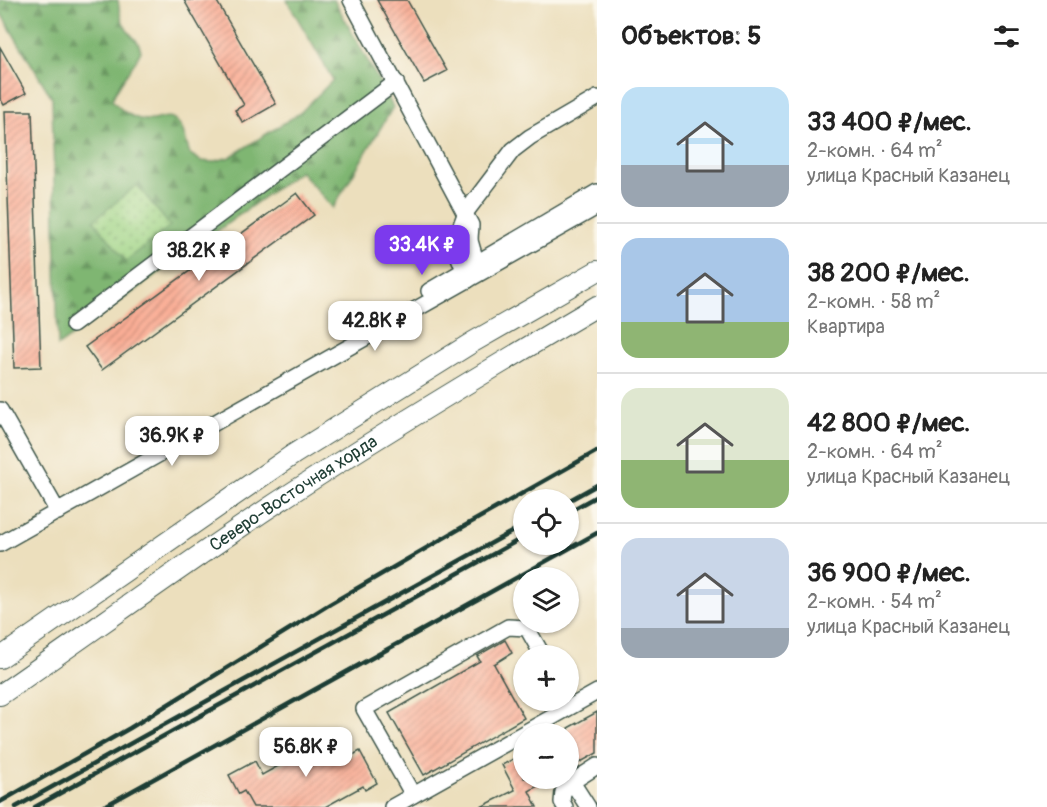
<!DOCTYPE html>
<html lang="ru">
<meta charset="utf-8">
<style>
:root{--surface:#fff;--page:#f2f2f2;--text:#222;--muted:#767676;--line:#e0e0e0;--accent:#7c3aed}
body{margin:0;font-family:Pangolin,sans-serif;background:var(--page);color:var(--text);height:100vh;display:flex;flex-direction:column;font-size:22px;white-space:nowrap}
*{box-sizing:border-box;margin:0}
p{font-size:20px;color:var(--muted)}
.icon{flex:none;width:33px;height:33px;fill:none;stroke:currentColor;stroke-width:2;stroke-linecap:round;stroke-linejoin:round}
.map{position:relative;flex:1;overflow:hidden}
.drawer{display:flex;flex-direction:column;background:var(--surface);width:450px}
.drawer>*{flex:none}
.fabs{position:absolute;left:513px;top:489px;display:grid;gap:12px}
.fabs a{display:grid;place-items:center;width:66px;height:66px;border-radius:50%;background:var(--surface);box-shadow:0 2px 4px #0004;font-size:30px}
.price{position:absolute;translate:-50% -51px;padding:0 14px;border-radius:12px;background:#fff;color:#222;font-size:20px;line-height:39px;filter:drop-shadow(0 2px 3px #0008)}
.price::after{content:'';position:absolute;left:50%;top:36px;width:18px;height:14px;margin-left:-9px;background:inherit;clip-path:polygon(0 0,100% 0,50% 100%)}
.price.selected{background:var(--accent);color:#fff}
ul{padding:0;list-style:none}
li{display:flex;align-items:center;gap:18px;height:150px;padding:0 24px}
li+li{border-top:2px solid var(--line)}
li span{display:grid;place-items:center;flex:none;width:168px;height:120px;border-radius:18px;color:#555}
li>.icon{margin-inline-start:auto}
span .icon{width:72px;height:72px;fill:#fffc;stroke-width:1}
li b{font-size:26px}
h2{display:flex;justify-content:space-between;align-items:center;height:72px;padding:0 24px;font-size:26px}
main{display:flex;flex:1;min-height:0}
.map>svg:first-child{display:block}
.forest{fill:url(#forest-firs);stroke:#4f7a53;stroke-width:1.5}
.park{fill:url(#park-dots);stroke:#5f885c;stroke-width:1.5}
.building{fill:url(#building-hatch)}
.lines{fill:none;stroke-linecap:round;stroke-linejoin:round}
.minor-casing{stroke:#3e5549;stroke-width:18}
.major-casing{stroke:#3e5549;stroke-width:22}
.minor{stroke:#fff;stroke-width:15}
.major{stroke:#fff;stroke-width:20}
.rail{stroke:#1f3d34;stroke-width:4.5}
.labels{text-anchor:middle;dominant-baseline:central;stroke-width:4.5;stroke-linejoin:round;paint-order:stroke}
.street-label{font-size:18px;fill:#1f3d34;stroke:#fbf7ec}
</style>
<main>
<div class="map">
<svg width="597" height="807" viewBox="0 0 597 807">
<defs>
<pattern id="forest-firs" width="22" height="20" patternUnits="userSpaceOnUse" patternTransform="scale(1.5)"><rect width="22" height="20" fill="#7fb672"/><path d="M5 1l3.5 6h-7zM16 11l3.5 6h-7z" fill="#67955e"/></pattern>
<pattern id="park-dots" width="8" height="8" patternUnits="userSpaceOnUse" patternTransform="scale(1.5)"><rect width="8" height="8" fill="#9fd485"/><path d="M2 2h.1M6 6h.1" fill="none" stroke="#81ad6e" stroke-width="1.8" stroke-linecap="round"/></pattern>
<pattern id="building-hatch" width="6" height="6" patternUnits="userSpaceOnUse" patternTransform="scale(1.5)"><rect width="6" height="6" fill="#faad95"/><path d="M-1 1l2-2M0 6l6-6M5 7l2-2" fill="none" stroke="#ca8e7a"/></pattern>
</defs>
<rect width="100%" height="100%" fill="#fbf7ec"/>
<filter id="ink" filterUnits="userSpaceOnUse"><feTurbulence type="fractalNoise" baseFrequency=".0167" numOctaves="2"/><feDisplacementMap in="SourceGraphic" scale="12" xChannelSelector="R" yChannelSelector="G"/><feConvolveMatrix kernelMatrix="1 2 1 2 8 2 1 2 1" color-interpolation-filters="sRGB"/></filter>
<filter id="wash" filterUnits="userSpaceOnUse"><feTurbulence type="fractalNoise" baseFrequency=".008" numOctaves="4" result="noise"/><feDisplacementMap in="SourceGraphic" scale="24" xChannelSelector="R" yChannelSelector="G"/><feGaussianBlur stdDeviation="1.35" result="paint"/><feColorMatrix in="noise" values="0 0 0 0 0 0 0 0 0 0 0 0 0 0 0 0 0 1.4 0 .05"/><feComposite in="paint" operator="in"/></filter>
<g filter="url(#wash)">
<rect width="100%" height="100%" fill="#ecdfbd"/>
<path class="forest" d="M 0,0 L 118,0 C 119,11 121,21 127,30 C 134,39 138,39 141,51 C 133,69 119,81 112,100 C 122,112 137,122 153,120 C 165,118 172,112 181,127 C 185,134 187,146 190,154 L 201,161 L 212,162 L 230,157 L 300,113 L 333,80 L 287,0 L 334,0 L 393,107 L 333,208 L 300,171 L 58,346 L 52,98 L 0,12 Z"/>
<path class="park" d="M 137,185 L 170,226 L 126,261 L 94,220 Z"/>
<g id="blocks">
<g class="building">
<path d="M 184,0 L 216,0 L 276,104 L 243,123 L 235,110 L 244,105 Z"/>
<path d="M 377,0 L 407,0 L 447,71 L 424,83 Z"/>
<path d="M 0,47 L 26,93 L 4,105 L 0,98 Z"/>
<path d="M 5,111 L 32,111 L 41,367 L 14,368 Z"/>
<path d="M 297,193 L 314,215 L 102,370 L 85,347 Z"/>
<path d="M 505,640 L 512,653 L 494,664 L 524,718 L 424,775 L 389,713 L 480,661 L 477,656 Z"/>
<path d="M 597,712 L 597,753 L 568,769 L 568,728 Z"/>
<path d="M 328,729 L 344,760 L 360,751 L 377,783 L 365,790 L 363,786 L 325,807 L 253,807 L 244,791 L 239,794 L 229,775 L 255,761 L 262,775 L 316,745 L 313,738 Z"/>
<path d="M 524,753 L 524,778 L 551,778 L 529,791 L 537,807 L 481,807 L 515,790 L 502,765 Z"/>
</g>
</g>
</g>
<g filter="url(#ink)">
<use href="#blocks" fill-opacity="0" stroke="#3e5549" stroke-width="1.5"/>
<g class="lines">
<g class="minor-casing">
<g id="minor">
<path d="M 351,0 L 471,225 C 471,231 469,239 471,244 C 476,263 480,262 468,280"/>
<path d="M 468,280 L 456,250 L 460,228 L 466,212 L 513,150 L 530,137 L 597,98"/>
<path d="M 429,291 L 597,192"/>
<path d="M 73,325 L 396,82"/>
<path d="M 0,410 L 58,512"/>
<path d="M 0,544 L 597,207"/>
<path d="M 413,795 L 364,709 L 508,627 L 527,628 L 543,656"/>
<path d="M 392,807 L 597,692"/>
<path d="M 565,807 L 562,802 L 563,792 L 572,782"/>
<path d="M 588,807 L 572,782 L 597,766"/>
</g>
</g>
<g class="major-casing">
<g id="major">
<path d="M 0,658 L 294,454 L 473,342 L 597,271"/>
<path id="s1" d="M 0,695 C 88,634 175,571 264,511 C 373,439 485,372 597,306"/>
</g>
</g>
<use href="#minor" class="minor"/>
<use href="#major" class="major"/>
<g class="rail">
<path d="M 568,501 L 597,485"/>
<path d="M 568,512 L 597,496"/>
<path d="M 0,802 L 130,728 L 330,604 L 461,528 L 597,451"/>
<path d="M 16,807 L 524,525"/>
<path d="M 35,807 L 524,537"/>
<path d="M 103,807 L 597,533"/>
</g>
</g>
</g>
<g class="labels">
<g class="street-label">
<text stroke="none"><textPath href="#s1" startOffset="356">Северо-Восточная хорда</textPath></text>
</g>
</g>
</svg>
<div class="fabs">
<a><svg class="icon" aria-label="locate" viewBox="0 0 24 24"><circle cx="12" cy="12" r="6"/><path d="M12 2v4M12 18v4M2 12h4M18 12h4"/></svg></a>
<a><svg class="icon" aria-label="layers" viewBox="0 0 24 24"><path d="M12 4l9 5-9 5-9-5zM3 14l9 5 9-5"/></svg></a>
<a>+</a>
<a>−</a>
</div>
<b class="price selected" style="left:422px;top:276px">33.4K ₽</b>
<b class="price" style="left:199px;top:282px">38.2K ₽</b>
<b class="price" style="left:375px;top:352px">42.8K ₽</b>
<b class="price" style="left:172px;top:467px">36.9K ₽</b>
<b class="price" style="left:306px;top:778px">56.8K ₽</b>
</div>
<section class="drawer">
<h2>Объектов: 5<svg class="icon" aria-label="filters" viewBox="0 0 24 24"><path d="M4 7h16M4 17h16"/><circle cx="9" cy="7" r="2"/><circle cx="15" cy="17" r="2"/></svg></h2>
<ul>
<li><span style="background:linear-gradient(#bfe0f5 65%,#9aa5b1 0)"><svg class="icon" aria-label="home" viewBox="0 0 24 24"><path d="M3 11l9-7 9 7M6 9v11h12V9"/></svg></span><div><b>33 400 ₽/мес.</b><p>2-комн. · 64 m²</p><p>улица Красный Казанец</p></div></li>
<li><span style="background:linear-gradient(#a9c7e8 70%,#8fb573 0)"><svg class="icon" aria-label="home" viewBox="0 0 24 24"><path d="M3 11l9-7 9 7M6 9v11h12V9"/></svg></span><div><b>38 200 ₽/мес.</b><p>2-комн. · 58 m²</p><p>Квартира</p></div></li>
<li><span style="background:linear-gradient(#dfe7d0 60%,#8fb573 0)"><svg class="icon" aria-label="home" viewBox="0 0 24 24"><path d="M3 11l9-7 9 7M6 9v11h12V9"/></svg></span><div><b>42 800 ₽/мес.</b><p>2-комн. · 64 m²</p><p>улица Красный Казанец</p></div></li>
<li><span style="background:linear-gradient(#c9d6e8 75%,#9aa5b1 0)"><svg class="icon" aria-label="home" viewBox="0 0 24 24"><path d="M3 11l9-7 9 7M6 9v11h12V9"/></svg></span><div><b>36 900 ₽/мес.</b><p>2-комн. · 54 m²</p><p>улица Красный Казанец</p></div></li>
</ul>
</section>
</main>
